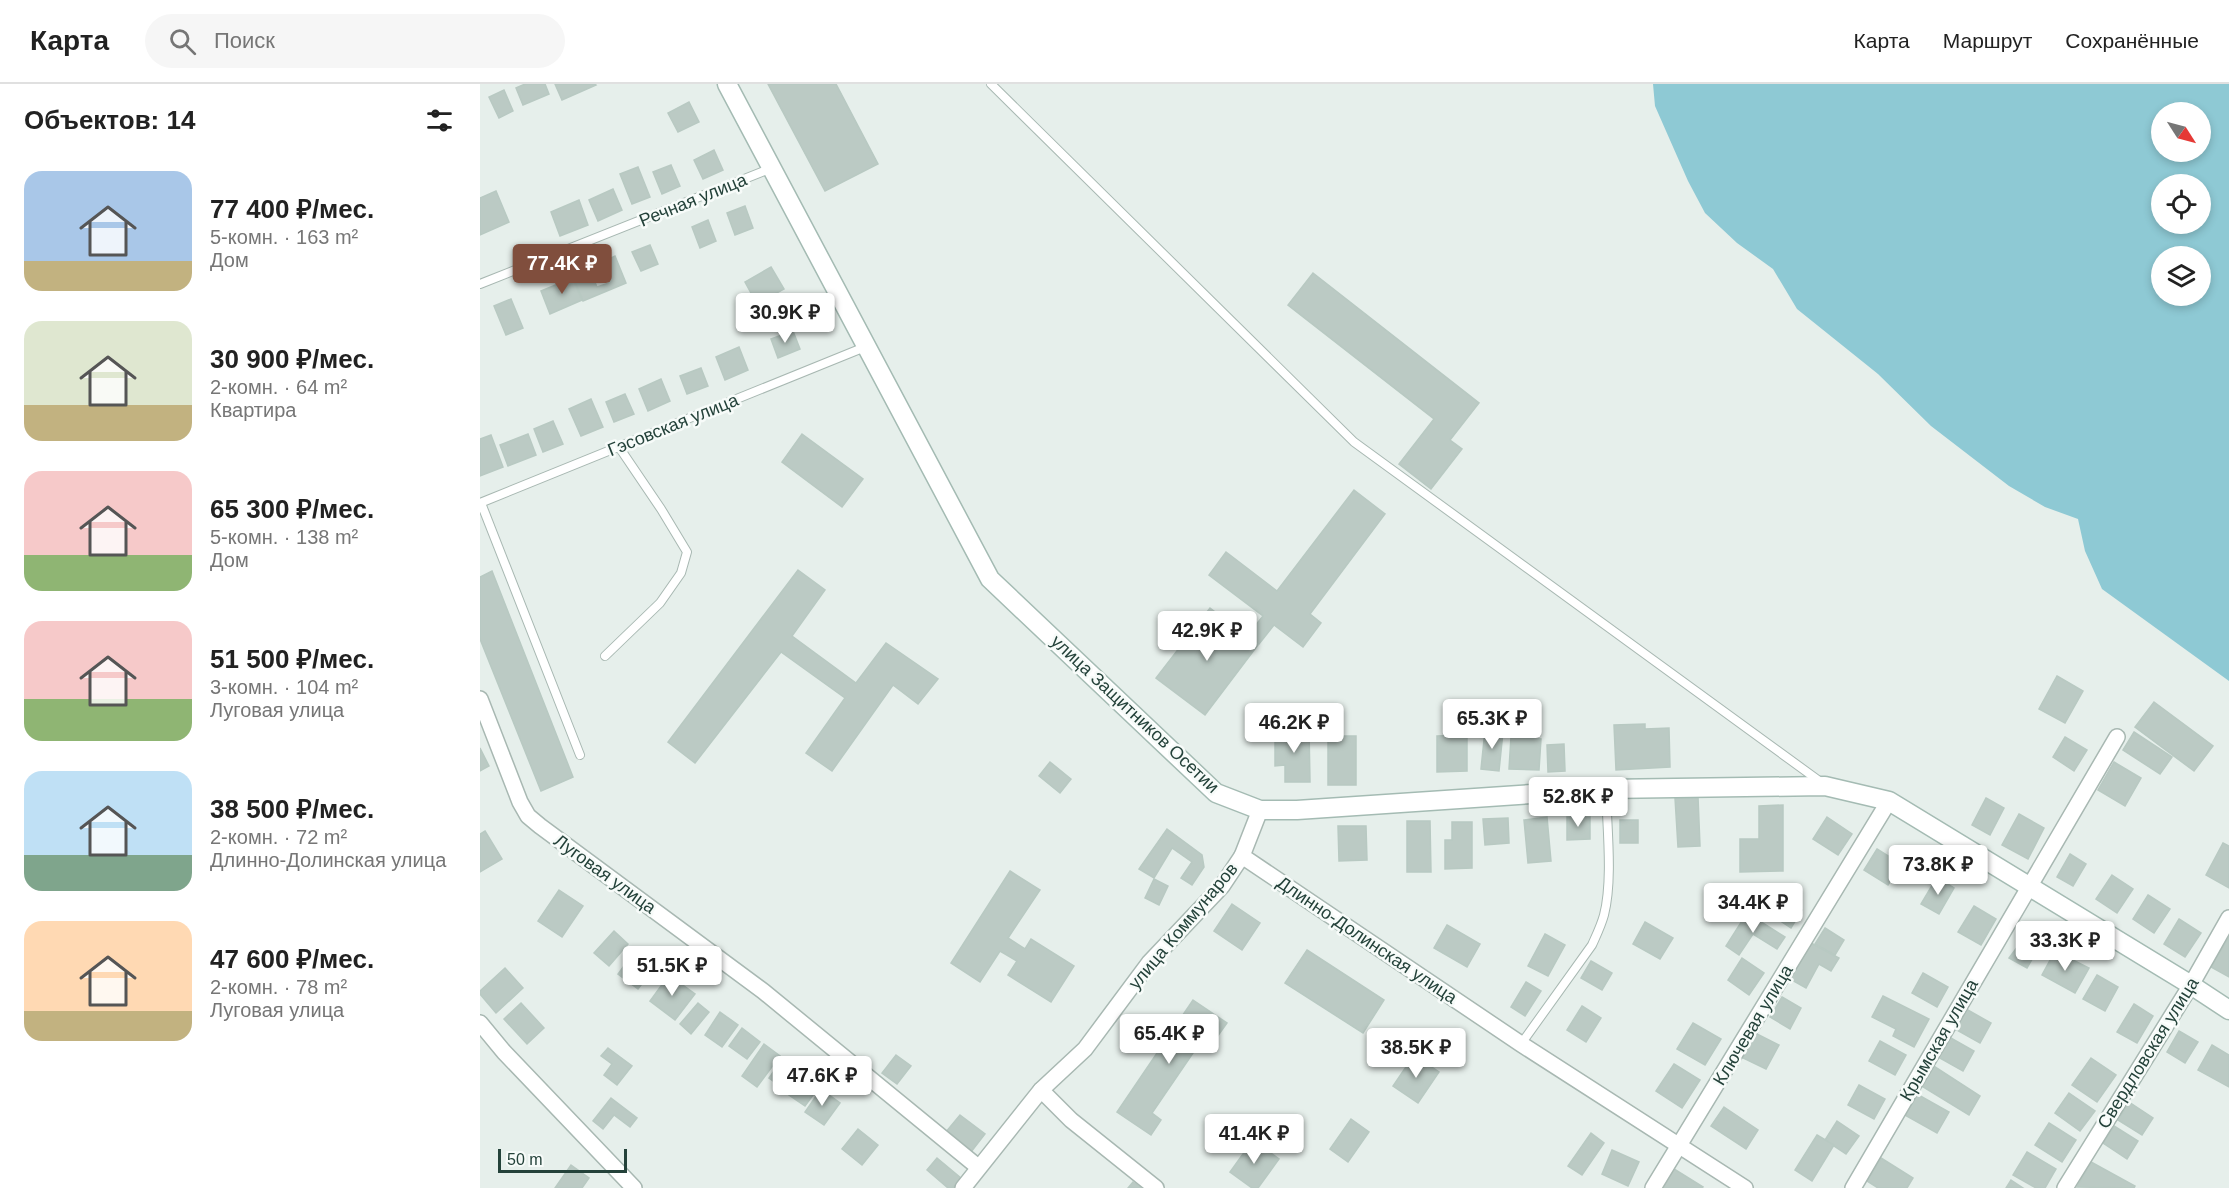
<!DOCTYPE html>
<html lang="ru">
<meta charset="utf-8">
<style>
:root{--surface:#fff;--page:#f6f6f6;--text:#222;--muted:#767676;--line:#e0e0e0;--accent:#804e3d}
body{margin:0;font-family:Helvetica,sans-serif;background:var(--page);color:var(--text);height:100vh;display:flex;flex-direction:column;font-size:22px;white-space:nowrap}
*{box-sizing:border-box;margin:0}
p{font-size:20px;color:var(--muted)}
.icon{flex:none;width:33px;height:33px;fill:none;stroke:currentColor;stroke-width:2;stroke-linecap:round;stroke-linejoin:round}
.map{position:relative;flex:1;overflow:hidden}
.sheet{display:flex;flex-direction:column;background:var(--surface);width:480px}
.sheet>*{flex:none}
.needle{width:39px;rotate:126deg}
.fabs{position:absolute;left:1671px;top:18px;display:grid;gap:12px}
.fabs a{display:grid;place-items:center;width:60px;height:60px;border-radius:50%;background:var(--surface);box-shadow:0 3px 9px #0003;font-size:30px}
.scale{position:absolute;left:18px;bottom:15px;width:129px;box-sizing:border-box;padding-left:6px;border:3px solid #24423a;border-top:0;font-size:16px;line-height:21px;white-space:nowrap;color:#24423a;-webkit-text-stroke:4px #f7fbf9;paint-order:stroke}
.price{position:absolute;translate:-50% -51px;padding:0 14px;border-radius:6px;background:#fff;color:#222;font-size:20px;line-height:39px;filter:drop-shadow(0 2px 3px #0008)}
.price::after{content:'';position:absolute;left:50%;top:36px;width:18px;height:14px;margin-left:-9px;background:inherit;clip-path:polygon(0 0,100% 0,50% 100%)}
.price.selected{background:var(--accent);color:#fff}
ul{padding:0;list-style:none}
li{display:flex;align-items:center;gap:18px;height:150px;padding:0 24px}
li span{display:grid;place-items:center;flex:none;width:168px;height:120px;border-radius:18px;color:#555}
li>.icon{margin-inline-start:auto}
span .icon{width:72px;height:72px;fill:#fffc;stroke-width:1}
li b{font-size:26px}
h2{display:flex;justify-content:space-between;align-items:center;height:72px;padding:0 24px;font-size:26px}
header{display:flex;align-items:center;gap:36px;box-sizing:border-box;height:84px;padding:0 30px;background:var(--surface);border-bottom:2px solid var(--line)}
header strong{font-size:28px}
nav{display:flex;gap:33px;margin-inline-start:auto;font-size:21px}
.search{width:420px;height:54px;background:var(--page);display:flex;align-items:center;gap:15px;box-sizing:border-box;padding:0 21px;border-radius:33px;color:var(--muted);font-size:22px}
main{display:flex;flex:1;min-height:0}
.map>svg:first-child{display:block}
.water{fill:#8ec9d4;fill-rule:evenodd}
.building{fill:#bbcac4;stroke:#b8c9c2;stroke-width:1.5}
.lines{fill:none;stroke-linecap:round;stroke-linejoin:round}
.lane-casing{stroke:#a8b8b2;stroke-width:10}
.street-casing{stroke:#a8b8b2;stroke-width:18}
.secondary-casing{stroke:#a4bbb3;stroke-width:21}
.lane{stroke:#fff;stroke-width:8}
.street{stroke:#fff;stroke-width:15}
.secondary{stroke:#fff;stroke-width:18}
.labels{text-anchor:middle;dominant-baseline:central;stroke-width:5;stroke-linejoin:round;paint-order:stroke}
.street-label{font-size:18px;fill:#24423a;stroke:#f7fbf9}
</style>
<header>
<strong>Карта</strong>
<div class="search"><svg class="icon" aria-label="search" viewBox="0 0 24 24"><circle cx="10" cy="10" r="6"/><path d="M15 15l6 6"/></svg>Поиск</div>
<nav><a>Карта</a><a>Маршрут</a><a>Сохранённые</a></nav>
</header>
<main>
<section class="sheet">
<h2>Объектов: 14<svg class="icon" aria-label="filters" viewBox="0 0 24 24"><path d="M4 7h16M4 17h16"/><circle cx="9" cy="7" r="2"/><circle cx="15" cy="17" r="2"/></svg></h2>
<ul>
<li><span style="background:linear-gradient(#a9c7e8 75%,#c2b280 0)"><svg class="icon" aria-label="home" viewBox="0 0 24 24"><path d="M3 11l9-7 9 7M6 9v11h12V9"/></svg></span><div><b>77 400 ₽/мес.</b><p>5-комн. · 163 m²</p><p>Дом</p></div></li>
<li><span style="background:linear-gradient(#dfe7d0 70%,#c2b280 0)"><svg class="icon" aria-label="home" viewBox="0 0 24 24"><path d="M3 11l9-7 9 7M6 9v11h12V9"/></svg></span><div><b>30 900 ₽/мес.</b><p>2-комн. · 64 m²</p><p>Квартира</p></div></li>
<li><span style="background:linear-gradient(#f6c9c9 70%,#8fb573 0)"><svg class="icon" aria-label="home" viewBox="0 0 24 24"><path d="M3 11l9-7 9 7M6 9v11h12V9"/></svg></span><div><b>65 300 ₽/мес.</b><p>5-комн. · 138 m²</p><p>Дом</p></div></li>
<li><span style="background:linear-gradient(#f6c9c9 65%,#8fb573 0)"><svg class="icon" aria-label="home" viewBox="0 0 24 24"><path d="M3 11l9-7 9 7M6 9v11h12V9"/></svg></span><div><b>51 500 ₽/мес.</b><p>3-комн. · 104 m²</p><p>Луговая улица</p></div></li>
<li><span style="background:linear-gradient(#bfe0f5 70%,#7fa58c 0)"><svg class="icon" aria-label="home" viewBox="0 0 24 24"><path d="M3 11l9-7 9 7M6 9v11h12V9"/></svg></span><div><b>38 500 ₽/мес.</b><p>2-комн. · 72 m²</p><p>Длинно-Долинская улица</p></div></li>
<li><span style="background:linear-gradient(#ffd9b3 75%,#c2b280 0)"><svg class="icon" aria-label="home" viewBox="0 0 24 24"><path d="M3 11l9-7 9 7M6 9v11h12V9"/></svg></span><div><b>47 600 ₽/мес.</b><p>2-комн. · 78 m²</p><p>Луговая улица</p></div></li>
</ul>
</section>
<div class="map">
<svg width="1749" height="1104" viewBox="0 0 1749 1104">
<rect width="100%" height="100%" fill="#e6efeb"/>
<path class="water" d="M 1173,0 L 1749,0 L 1749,597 L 1622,505 L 1605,467 L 1598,435 L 1565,423 L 1529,402 L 1451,342 L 1398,290 L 1317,225 L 1293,185 L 1257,159 L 1225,129 L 1208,97 L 1175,22 ZM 1682,28 L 1720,28 L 1720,68 L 1682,68 ZM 1682,100 L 1720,100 L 1720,140 L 1682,140 ZM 1682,172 L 1720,172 L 1720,212 L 1682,212 Z"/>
<g class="building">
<path d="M 45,0 L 65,0 L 69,10 L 43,21 L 36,4 Z"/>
<path d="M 75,0 L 115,0 L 116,1 L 82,16 Z"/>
<path d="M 288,0 L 356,0 L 398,80 L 345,107 Z"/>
<path d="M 24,6 L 33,27 L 19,34 L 9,13 Z"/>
<path d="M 209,18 L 219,38 L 198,48 L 188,29 Z"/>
<path d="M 234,66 L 243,86 L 223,95 L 214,76 Z"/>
<path d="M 191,81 L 200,102 L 182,110 L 173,88 Z"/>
<path d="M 158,83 L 170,113 L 152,120 L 140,90 Z"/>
<path d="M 133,105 L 142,126 L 118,137 L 109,116 Z"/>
<path d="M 16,107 L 29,138 L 0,151 L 0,114 Z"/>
<path d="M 99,116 L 108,141 L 80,152 L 71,128 Z"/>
<path d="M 265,122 L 273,144 L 255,151 L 247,129 Z"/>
<path d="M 228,136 L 236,157 L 220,164 L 212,143 Z"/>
<path d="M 170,161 L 178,180 L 161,187 L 152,168 Z"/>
<path d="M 135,172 L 146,199 L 103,217 L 92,191 L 109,184 L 117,203 L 129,199 L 121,179 Z"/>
<path d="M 291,183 L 304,205 L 277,220 L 265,198 Z"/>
<path d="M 833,189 L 999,319 L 970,356 L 982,365 L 951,405 L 919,380 L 954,335 L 808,221 Z"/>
<path d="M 91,190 L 102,216 L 70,230 L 61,207 L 83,198 L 82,194 Z"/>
<path d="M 31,215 L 43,244 L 26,251 L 14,222 Z"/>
<path d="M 313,247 L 320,265 L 298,274 L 291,255 Z"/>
<path d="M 259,263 L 268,286 L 245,296 L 236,273 Z"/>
<path d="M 221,284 L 228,302 L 207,310 L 200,292 Z"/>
<path d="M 181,295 L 190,317 L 168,327 L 159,305 Z"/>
<path d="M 145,310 L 154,330 L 134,338 L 126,318 Z"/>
<path d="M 111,315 L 123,343 L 101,352 L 89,325 Z"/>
<path d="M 73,337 L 83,360 L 63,368 L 54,345 Z"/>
<path d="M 48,350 L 56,371 L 28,382 L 20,361 Z"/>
<path d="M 322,350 L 383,395 L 362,423 L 302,378 Z"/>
<path d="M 11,351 L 23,383 L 0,392 L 0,355 Z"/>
<path d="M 874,406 L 905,430 L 830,530 L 841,539 L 823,563 L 794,541 L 779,560 L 767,552 L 783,532 L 729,491 L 746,468 L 797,507 Z"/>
<path d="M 318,486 L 345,506 L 312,552 L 376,599 L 406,559 L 458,595 L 438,620 L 413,601 L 352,687 L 326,669 L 365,614 L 301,568 L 215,679 L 188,658 Z"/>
<path d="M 12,487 L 93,693 L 61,707 L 0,555 L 0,493 Z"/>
<path d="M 730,524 L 778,561 L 725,631 L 676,594 Z"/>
<path d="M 1577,592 L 1603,607 L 1585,639 L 1559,625 Z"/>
<path d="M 1674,618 L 1733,662 L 1714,687 L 1655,643 Z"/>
<path d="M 1165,640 L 1165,645 L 1189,644 L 1190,683 L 1136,686 L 1134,641 Z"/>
<path d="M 829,645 L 830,698 L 805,698 L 805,681 L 795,682 L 795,646 Z"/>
<path d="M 1005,646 L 1023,648 L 1019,687 L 1001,685 Z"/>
<path d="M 1654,648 L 1692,673 L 1680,690 L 1643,666 Z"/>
<path d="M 987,651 L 987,687 L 957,688 L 957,652 Z"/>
<rect x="848" y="652" width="28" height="49"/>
<path d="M 1031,653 L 1061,655 L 1059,686 L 1029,685 Z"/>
<path d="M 1585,653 L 1607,666 L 1594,687 L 1573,673 Z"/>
<path d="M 1084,660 L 1085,687 L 1068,688 L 1067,661 Z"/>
<path d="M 0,664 L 9,682 L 0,687 Z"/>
<path d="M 570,678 L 591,695 L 580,709 L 559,692 Z"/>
<path d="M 1634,678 L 1661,694 L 1645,722 L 1618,706 Z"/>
<path d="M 1218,713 L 1220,762 L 1198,763 L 1195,714 Z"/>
<path d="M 1506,714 L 1524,724 L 1510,751 L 1492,741 Z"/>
<path d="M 1303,721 L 1303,787 L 1260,788 L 1260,755 L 1279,755 L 1279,722 Z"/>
<path d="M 1539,730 L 1564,744 L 1548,775 L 1522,761 Z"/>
<path d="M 1067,733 L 1071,777 L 1048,779 L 1044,736 Z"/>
<path d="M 1087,733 L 1110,733 L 1110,755 L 1087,756 Z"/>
<path d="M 1347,733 L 1372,750 L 1358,771 L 1333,755 Z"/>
<path d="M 1028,734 L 1029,759 L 1005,761 L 1003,735 Z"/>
<rect x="1140" y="736" width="18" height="23"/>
<path d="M 927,737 L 950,737 L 951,788 L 927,788 Z"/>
<path d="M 972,738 L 992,738 L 992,784 L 965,785 L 965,756 L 972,756 Z"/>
<path d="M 858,742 L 886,742 L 887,776 L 859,777 Z"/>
<path d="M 687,745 L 722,771 L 724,783 L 712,801 L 701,794 L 712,778 L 692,764 L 674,794 L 659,785 Z"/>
<path d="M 5,747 L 22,775 L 0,788 L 0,750 Z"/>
<path d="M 1743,759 L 1749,762 L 1749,804 L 1726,791 Z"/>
<path d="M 1397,765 L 1421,780 L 1408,801 L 1384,786 Z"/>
<path d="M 1590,770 L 1606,780 L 1593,802 L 1577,793 Z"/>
<path d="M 530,787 L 560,806 L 528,854 L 545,865 L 551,855 L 594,882 L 571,918 L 528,891 L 537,877 L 520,867 L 500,898 L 471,879 Z"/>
<path d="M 1632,791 L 1653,805 L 1637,829 L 1616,815 Z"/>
<path d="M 1457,793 L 1474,804 L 1459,830 L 1441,820 Z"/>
<path d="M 674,795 L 688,802 L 679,821 L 665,814 Z"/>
<path d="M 79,806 L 103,822 L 82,853 L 58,837 Z"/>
<path d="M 1668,811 L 1690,825 L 1674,849 L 1653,835 Z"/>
<path d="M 1301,813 L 1322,826 L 1311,844 L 1290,830 Z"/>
<path d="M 752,820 L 780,839 L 762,866 L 734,847 Z"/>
<path d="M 1494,822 L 1516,835 L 1501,861 L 1478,848 Z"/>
<path d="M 1267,829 L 1305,853 L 1297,865 L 1273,850 L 1259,871 L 1246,862 Z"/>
<path d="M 1699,835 L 1721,849 L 1705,873 L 1684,860 Z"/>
<path d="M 1165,838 L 1193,854 L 1180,875 L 1153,860 Z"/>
<path d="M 967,841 L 1000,860 L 987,883 L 954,864 Z"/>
<path d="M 1345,844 L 1364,856 L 1355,871 L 1335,860 Z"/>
<path d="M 134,847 L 148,860 L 129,882 L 114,869 Z"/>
<path d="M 1065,850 L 1085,861 L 1068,892 L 1048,882 Z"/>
<path d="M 1749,853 L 1749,893 L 1731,883 Z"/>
<path d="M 1544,854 L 1559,863 L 1547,884 L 1529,874 Z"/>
<path d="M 1331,859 L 1359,874 L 1351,887 L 1339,880 L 1326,904 L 1310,895 Z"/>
<path d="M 157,864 L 178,879 L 158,905 L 138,890 Z"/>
<path d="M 827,866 L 904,916 L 883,949 L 805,899 Z"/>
<path d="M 1575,867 L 1609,884 L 1595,909 L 1562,891 Z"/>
<path d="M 1262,874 L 1284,889 L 1269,911 L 1248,896 Z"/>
<path d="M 1111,877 L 1132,889 L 1122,906 L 1101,894 Z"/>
<path d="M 25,884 L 43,904 L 16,929 L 0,910 L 0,907 Z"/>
<path d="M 1443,889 L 1468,903 L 1457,923 L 1432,909 Z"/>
<path d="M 189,891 L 215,910 L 195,936 L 170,917 Z"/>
<path d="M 1617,891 L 1638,903 L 1625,927 L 1603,915 Z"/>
<path d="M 1046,898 L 1061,907 L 1045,932 L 1031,923 Z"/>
<path d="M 1403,912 L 1449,935 L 1434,963 L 1413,952 L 1416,945 L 1392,933 Z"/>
<path d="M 1302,913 L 1321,924 L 1310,945 L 1290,933 Z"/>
<path d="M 713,916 L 747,939 L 737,953 L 728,947 L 672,1029 L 681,1036 L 671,1051 L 637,1028 Z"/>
<path d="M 41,919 L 64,944 L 47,960 L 24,935 Z"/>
<path d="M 218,919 L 229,928 L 211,950 L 200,940 Z"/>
<path d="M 1654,920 L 1673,932 L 1657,959 L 1637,948 Z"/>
<path d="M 1102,922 L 1121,934 L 1106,958 L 1087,946 Z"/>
<path d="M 1486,925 L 1511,939 L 1500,959 L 1475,945 Z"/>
<path d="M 240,928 L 258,941 L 242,963 L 225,951 Z"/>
<path d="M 1213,939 L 1241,955 L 1225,981 L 1197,965 Z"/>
<path d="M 262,944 L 280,958 L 267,975 L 249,962 Z"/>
<path d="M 1699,947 L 1718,958 L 1705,979 L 1687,968 Z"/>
<path d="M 1275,949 L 1299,961 L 1286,985 L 1263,974 Z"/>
<path d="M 1469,953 L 1494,967 L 1483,987 L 1458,973 Z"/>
<path d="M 1400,957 L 1426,971 L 1415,991 L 1389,977 Z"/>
<path d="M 284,960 L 300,972 L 277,1003 L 262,992 Z"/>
<path d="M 1732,961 L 1749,971 L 1749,1003 L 1718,986 Z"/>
<path d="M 128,964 L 152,982 L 137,1001 L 124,991 L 132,980 L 121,972 Z"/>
<path d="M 416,971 L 431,982 L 417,1000 L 402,989 Z"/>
<path d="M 934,971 L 959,988 L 938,1019 L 913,1002 Z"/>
<path d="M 303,974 L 322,987 L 307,1007 L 289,994 Z"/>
<path d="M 1611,974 L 1636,991 L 1617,1018 L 1592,1001 Z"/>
<path d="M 1194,980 L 1220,996 L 1202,1024 L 1176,1007 Z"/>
<path d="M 1452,981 L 1500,1012 L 1489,1031 L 1440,1001 Z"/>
<path d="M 328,984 L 344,996 L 325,1022 L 309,1011 Z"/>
<path d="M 1379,1001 L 1405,1015 L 1394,1035 L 1368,1021 Z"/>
<path d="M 341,1005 L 360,1019 L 344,1041 L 325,1028 Z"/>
<path d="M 1435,1009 L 1469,1028 L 1457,1049 L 1423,1030 Z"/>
<path d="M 1589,1009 L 1615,1027 L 1600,1047 L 1575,1029 Z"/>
<path d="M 131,1014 L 157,1034 L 150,1043 L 134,1031 L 123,1045 L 113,1037 Z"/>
<path d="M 1649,1018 L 1673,1034 L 1662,1051 L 1638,1036 Z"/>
<path d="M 1244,1023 L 1278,1046 L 1266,1065 L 1231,1042 Z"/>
<path d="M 480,1031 L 505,1050 L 491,1068 L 465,1049 Z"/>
<path d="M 871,1035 L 889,1048 L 868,1078 L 850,1065 Z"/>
<path d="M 1357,1037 L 1379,1052 L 1366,1070 L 1345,1056 Z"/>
<path d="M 1569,1039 L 1596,1056 L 1582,1078 L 1555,1061 Z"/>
<path d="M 1634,1042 L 1658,1057 L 1647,1075 L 1623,1059 Z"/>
<path d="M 378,1045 L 398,1061 L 382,1081 L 362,1065 Z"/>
<path d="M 1111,1049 L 1124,1059 L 1102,1091 L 1088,1082 Z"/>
<path d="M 1337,1051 L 1354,1061 L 1332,1097 L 1315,1086 Z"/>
<path d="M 773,1056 L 799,1075 L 778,1104 L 772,1104 L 750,1088 Z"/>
<path d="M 1132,1066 L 1159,1078 L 1148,1102 L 1122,1090 Z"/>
<path d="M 1547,1068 L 1576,1085 L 1565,1104 L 1556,1104 L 1533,1091 Z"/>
<path d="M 457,1074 L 481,1094 L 473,1104 L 468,1104 L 447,1086 Z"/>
<path d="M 1401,1074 L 1433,1094 L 1427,1104 L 1398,1104 L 1387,1097 Z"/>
<path d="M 1611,1078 L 1655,1102 L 1654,1104 L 1597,1103 Z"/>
<path d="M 91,1081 L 109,1094 L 102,1104 L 75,1104 Z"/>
<path d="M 1194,1085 L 1223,1103 L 1222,1104 L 1182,1104 Z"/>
<path d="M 1531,1096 L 1543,1104 L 1526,1104 Z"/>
<path d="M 653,1098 L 661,1104 L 648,1104 Z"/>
</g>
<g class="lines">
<g class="lane-casing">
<g id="lane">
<path d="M 511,0 L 874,358 L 1342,699"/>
<path d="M 0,200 L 292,84"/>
<path d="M 0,419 L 385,263"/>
<path d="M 1,419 L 100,671"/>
<path d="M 125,572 L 180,519 L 201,489 L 207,468 L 181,425 L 139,363"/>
<path d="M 1041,960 L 1112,861 C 1116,852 1121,842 1124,831 C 1133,796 1127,744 1126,706"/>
</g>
</g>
<g class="street-casing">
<g id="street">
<path d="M 0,615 L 40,718 L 48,732 L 60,742 L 283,907 L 498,1083"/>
<path d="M 780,726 L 762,772 L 1041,960 L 1265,1104"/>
<path d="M 0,939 L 24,968 L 154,1104"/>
<path d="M 561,1006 L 591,1036 L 676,1104"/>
<path d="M 483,1104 L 561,1006 L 605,965 L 669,879 L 742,802 L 762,772"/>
<path d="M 1173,1104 L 1409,717"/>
<path d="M 1373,1104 L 1637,653"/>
<path d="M 1585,1104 L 1711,901 L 1749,834"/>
</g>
</g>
<g class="secondary-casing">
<path id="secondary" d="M 247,0 L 510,495 L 736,709 L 780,726 L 817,726 L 1126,705 L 1345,702 L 1409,717 L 1711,901 L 1749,926"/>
</g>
<use href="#lane" class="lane"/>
<use href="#street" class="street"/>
<use href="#secondary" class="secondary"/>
</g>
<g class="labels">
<g class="street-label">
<text transform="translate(213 116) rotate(-22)">Речная улица</text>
<text transform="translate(193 341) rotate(-22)">Гэсовская улица</text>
<text transform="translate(655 630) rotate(43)">улица Защитников Осетии</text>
<text transform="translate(125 790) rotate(36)">Луговая улица</text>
<text transform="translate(703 842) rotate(-50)">улица Коммунаров</text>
<text transform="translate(887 856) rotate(34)">Длинно-Долинская улица</text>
<text transform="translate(1273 941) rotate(-59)">Ключевая улица</text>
<text transform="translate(1459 956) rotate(-60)">Крымская улица</text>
<text transform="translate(1668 969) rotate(-58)">Свердловская улица</text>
</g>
</g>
</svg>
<div class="fabs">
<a><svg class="needle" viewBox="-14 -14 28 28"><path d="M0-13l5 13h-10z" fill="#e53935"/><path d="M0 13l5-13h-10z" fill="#767676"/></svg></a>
<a><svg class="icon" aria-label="locate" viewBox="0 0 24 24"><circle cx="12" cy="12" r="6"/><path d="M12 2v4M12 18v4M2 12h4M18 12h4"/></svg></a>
<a><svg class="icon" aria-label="layers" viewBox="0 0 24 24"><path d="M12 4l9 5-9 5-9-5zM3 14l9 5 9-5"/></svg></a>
</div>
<div class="scale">50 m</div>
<b class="price selected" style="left:82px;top:211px">77.4K ₽</b>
<b class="price" style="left:305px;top:260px">30.9K ₽</b>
<b class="price" style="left:727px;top:578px">42.9K ₽</b>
<b class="price" style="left:1012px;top:666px">65.3K ₽</b>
<b class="price" style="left:814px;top:670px">46.2K ₽</b>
<b class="price" style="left:1098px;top:744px">52.8K ₽</b>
<b class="price" style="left:1458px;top:812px">73.8K ₽</b>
<b class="price" style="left:1273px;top:850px">34.4K ₽</b>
<b class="price" style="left:1585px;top:888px">33.3K ₽</b>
<b class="price" style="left:192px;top:913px">51.5K ₽</b>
<b class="price" style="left:689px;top:981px">65.4K ₽</b>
<b class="price" style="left:936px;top:995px">38.5K ₽</b>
<b class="price" style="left:342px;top:1023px">47.6K ₽</b>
<b class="price" style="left:774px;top:1081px">41.4K ₽</b>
</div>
</main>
